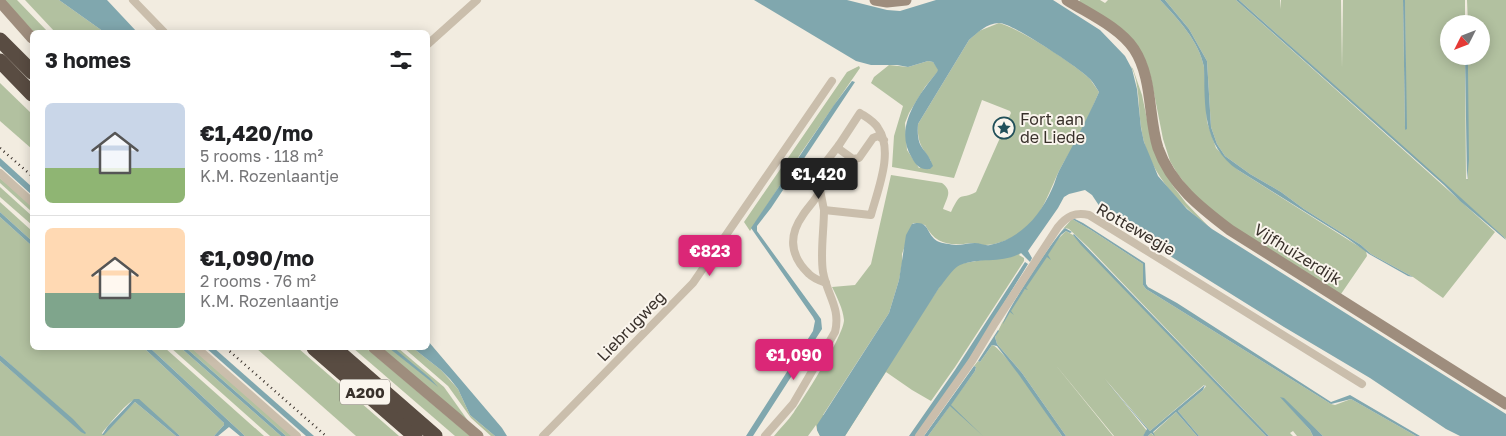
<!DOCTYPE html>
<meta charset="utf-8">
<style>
:root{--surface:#fff;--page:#f2f2f2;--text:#202124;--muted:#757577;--line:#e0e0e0;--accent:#db2777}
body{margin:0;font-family:"Golos Text",sans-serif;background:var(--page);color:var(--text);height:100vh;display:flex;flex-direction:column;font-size:19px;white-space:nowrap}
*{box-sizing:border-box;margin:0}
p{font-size:16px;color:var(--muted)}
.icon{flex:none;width:28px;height:28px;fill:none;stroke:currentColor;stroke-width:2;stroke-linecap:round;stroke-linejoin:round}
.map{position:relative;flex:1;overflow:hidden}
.panel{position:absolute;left:30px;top:30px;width:400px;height:320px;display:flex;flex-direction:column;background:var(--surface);border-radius:8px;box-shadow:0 2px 12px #0003}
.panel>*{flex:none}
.needle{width:32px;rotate:228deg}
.tools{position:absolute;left:1440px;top:15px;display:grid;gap:10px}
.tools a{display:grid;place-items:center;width:50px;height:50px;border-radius:50%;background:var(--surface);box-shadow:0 2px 12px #0003;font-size:25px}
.price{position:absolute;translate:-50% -42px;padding:0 11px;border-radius:5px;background:var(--accent);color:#fff;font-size:16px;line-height:32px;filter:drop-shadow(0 1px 2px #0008)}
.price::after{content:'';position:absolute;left:50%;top:30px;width:15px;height:11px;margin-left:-8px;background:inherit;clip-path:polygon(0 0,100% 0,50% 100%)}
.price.selected{background:#222;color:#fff}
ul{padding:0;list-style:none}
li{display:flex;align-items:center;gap:15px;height:125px;padding:0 15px}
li+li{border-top:1px solid var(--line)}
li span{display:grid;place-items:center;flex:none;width:140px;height:100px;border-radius:8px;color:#555}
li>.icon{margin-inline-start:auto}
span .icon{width:60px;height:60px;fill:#fffc;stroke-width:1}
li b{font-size:21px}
h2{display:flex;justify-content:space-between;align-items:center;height:60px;padding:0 15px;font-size:21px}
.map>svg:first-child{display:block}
.green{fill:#b2c1a0}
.water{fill:#80a7ae}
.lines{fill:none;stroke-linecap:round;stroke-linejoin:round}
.street{stroke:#cabeac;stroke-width:8}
.secondary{stroke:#9e8d7d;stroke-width:11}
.highway{stroke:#594c42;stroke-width:15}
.rail{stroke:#39312b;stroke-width:2.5;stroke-dasharray:1 4;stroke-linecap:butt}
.labels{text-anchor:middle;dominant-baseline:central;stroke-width:4;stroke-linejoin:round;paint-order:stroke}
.shield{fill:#faf5ed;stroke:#736c65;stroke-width:1}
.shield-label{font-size:15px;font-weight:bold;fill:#39312b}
.poi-label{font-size:16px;fill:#39312b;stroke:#faf5ed;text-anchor:start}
.street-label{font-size:16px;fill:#39312b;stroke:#faf5ed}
</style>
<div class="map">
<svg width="1506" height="436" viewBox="0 0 1506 436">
<rect width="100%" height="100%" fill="#f2ece0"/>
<g class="green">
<path d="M 4,0 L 17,0 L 48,32 L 34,32 Z"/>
<path d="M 25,0 L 59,0 L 104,32 L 55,32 Z"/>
<path d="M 1080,0 L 1100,0 L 1105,3 L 1108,0 L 1160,0 C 1178,19 1199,41 1204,67 L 1207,122 L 1216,148 L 1238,170 L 1366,251 L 1367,256 L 1341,294 L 1330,288 L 1226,223 L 1197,199 L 1177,173 L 1170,161 L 1163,139 L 1151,78 L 1146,62 L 1079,1 Z"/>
<path d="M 1165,0 L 1236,0 L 1495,232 L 1443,298 L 1413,277 L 1371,254 L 1361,245 L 1304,209 L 1281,192 L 1250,174 L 1225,156 L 1217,144 L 1211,127 L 1207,61 L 1189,29 Z"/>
<path d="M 1239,0 L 1280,0 L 1280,9 L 1281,0 L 1341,0 L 1342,68 L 1343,0 L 1403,0 L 1405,128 L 1406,130 L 1405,0 L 1465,0 L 1465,24 L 1449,24 L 1449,56 L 1465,56 L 1466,179 L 1468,179 L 1468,56 L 1481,56 L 1481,24 L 1468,24 L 1467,0 L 1506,0 L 1506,239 Z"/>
<path d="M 999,23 C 1019,28 1075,64 1090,79 C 1093,83 1096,88 1099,92 C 1093,105 1088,119 1082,131 C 1075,145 1066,157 1059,171 C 1048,194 1041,220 1018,234 C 1010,240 995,245 985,245 C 980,245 977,243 971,243 C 950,246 936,245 925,225 L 913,223 L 902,254 L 902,264 L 899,280 L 889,313 L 823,415 L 851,420 L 954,265 L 1021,253 L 1019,255 L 1024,258 L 1024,261 L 955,367 L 931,401 L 912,390 L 886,372 L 845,436 L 820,436 L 817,430 L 816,425 L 808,436 L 774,436 C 780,428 788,421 794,412 C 804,398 844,335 844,320 C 843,309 837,297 832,287 L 855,285 L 871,264 L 891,175 L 942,183 C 953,191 947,197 943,209 L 951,212 C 962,189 959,201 976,192 L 1011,113 L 1010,111 L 982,100 L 954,178 L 892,167 L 894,136 L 903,106 L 871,83 L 874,77 L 889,65 L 908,67 L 928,61 L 933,62 L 939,70 L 925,87 L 909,113 L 905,123 L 907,150 L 919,168 L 931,161 C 921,146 917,142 918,124 L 969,40 L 979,31 Z"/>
<path d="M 859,66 L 860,68 L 801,153 L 750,231 L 744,222 L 847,72 Z"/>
<path d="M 1131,66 L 1133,69 L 1142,95 L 1150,134 L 1173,186 L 1186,203 L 1209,227 C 1176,201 1147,171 1141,127 C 1138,107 1140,84 1131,66 Z"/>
<path d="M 0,83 L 32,114 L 32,149 L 0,121 Z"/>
<path d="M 0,178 L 32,206 L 32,212 L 0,183 Z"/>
<path d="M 0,187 L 32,216 L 32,225 L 0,197 Z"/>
<path d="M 0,202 L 32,231 L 32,241 L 0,212 Z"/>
<path d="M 0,217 L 32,246 L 32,348 L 144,348 L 224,423 L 224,425 L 214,436 L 180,436 L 137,399 C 128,400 109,425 102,433 L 103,435 L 135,402 L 176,436 L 0,436 L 0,361 L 58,411 L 76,423 L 0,355 Z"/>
<path d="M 1072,219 L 1091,230 L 1143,264 L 1143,285 L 1146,289 L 1331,404 L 1335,405 L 1351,399 L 1416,436 L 1323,436 L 1281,397 L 1310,430 L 1313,436 L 1297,436 L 1293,431 L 1290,433 L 1293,436 L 1269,436 L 1088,247 L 1069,229 L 1065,228 L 1063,229 Z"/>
<path d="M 1066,231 L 1073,235 L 1266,436 L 1199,436 L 1178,411 L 1203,390 L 1206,386 L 1204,385 L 1150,431 L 1105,379 L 1147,431 L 1143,436 L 1114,436 L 1054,363 L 1113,436 L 1066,436 L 1022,373 L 997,344 L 995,337 L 1002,323 L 1058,239 Z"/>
<path d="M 992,345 C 1003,347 1053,422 1062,436 L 928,436 L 975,371 L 976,367 L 974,366 L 978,361 L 980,362 Z"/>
<path d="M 150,348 L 165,348 L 264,436 L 245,436 Z"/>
<path d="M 171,348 L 181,348 L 281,436 L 270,436 Z"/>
<path d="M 186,348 L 192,348 L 292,436 L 286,436 Z"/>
<path d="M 256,348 L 298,348 L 399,436 L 356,436 Z"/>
<path d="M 353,348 L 366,348 L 470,436 L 455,436 Z"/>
<path d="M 381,348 L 398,348 L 444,387 L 471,425 Z"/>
<path d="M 404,348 L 413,348 L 441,370 L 458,389 L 470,415 L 495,436 L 491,436 L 471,418 L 448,386 Z"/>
<path d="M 1176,412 L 1197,436 L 1148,436 L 1151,433 L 1153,435 L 1153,433 Z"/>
</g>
<g class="water">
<path d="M 59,0 L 107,0 L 137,32 L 104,32 Z"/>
<path d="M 754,0 L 847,0 L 887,10 L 900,11 L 936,0 L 1053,0 L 1100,30 L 1125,56 L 1132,69 L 1137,89 L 1141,128 L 1144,142 L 1158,176 L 1187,209 L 1212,229 L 1506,414 L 1506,436 L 1460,436 L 1446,429 L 1370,378 L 1284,327 L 1154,246 L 1100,207 L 1092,195 L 1085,190 L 1069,194 L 1064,197 L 1058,208 L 1028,251 L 1032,258 L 1030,262 L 1021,253 C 1002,264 980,257 960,265 C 952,269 945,281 939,288 L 845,436 L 820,436 L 817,430 L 817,425 L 889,313 L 899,280 L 906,235 L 912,224 C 929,219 926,234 937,241 C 943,244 950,244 956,245 C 962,245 969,243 975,243 C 980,243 984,246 990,245 C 1020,239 1040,216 1052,189 C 1055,183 1056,177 1059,171 C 1073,145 1087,120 1099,92 C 1096,88 1094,83 1090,79 C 1081,69 1011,22 999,23 C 987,23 977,33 969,40 L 918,124 C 916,151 926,146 933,166 L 930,169 C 921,170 916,166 912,158 C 893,128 918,96 937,72 L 938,70 L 933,62 L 928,61 L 908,67 L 897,65 L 871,65 L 856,61 Z"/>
<path d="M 1160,0 L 1165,0 L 1189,29 L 1207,61 L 1211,127 L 1217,144 L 1225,156 L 1250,174 L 1281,192 L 1304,209 L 1361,245 L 1371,254 L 1413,277 L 1408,276 L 1369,254 L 1347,238 L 1238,170 C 1202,145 1205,106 1204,67 C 1199,41 1178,19 1160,0 Z"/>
<path d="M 1236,0 L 1239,0 C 1327,79 1417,157 1504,237 L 1506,240 L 1460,201 L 1444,185 Z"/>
<path d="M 1403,0 L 1405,0 L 1407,129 L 1405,130 Z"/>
<path d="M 1465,56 L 1468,56 L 1468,70 L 1469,160 L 1467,181 Z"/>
<path d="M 852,81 L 855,82 L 771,208 L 757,226 L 757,231 L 816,312 L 821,319 L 822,329 L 753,436 L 746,436 L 813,331 L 815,321 L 813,317 L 751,228 L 834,105 Z"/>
<path d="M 0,158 L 32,187 L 32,195 L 0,166 Z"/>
<path d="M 0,212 L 32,241 L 32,246 L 0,217 Z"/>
<path d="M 1073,218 L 1083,223 L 1145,263 L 1146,284 L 1148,287 L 1177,303 L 1331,402 L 1350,395 L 1420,436 L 1416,436 L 1351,399 L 1331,404 L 1146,289 L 1143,285 L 1143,264 L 1091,230 L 1072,219 Z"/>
<path d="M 1065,228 L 1072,232 L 1070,233 L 1066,231 L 1061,235 L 1048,255 L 1051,260 L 1047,257 L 1026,288 L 1028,290 L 1025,289 L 1011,311 L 1014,315 L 1010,312 L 1003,324 C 1004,314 1057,233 1065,228 Z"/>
<path d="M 1074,234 L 1269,436 L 1266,436 L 1081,245 L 1073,235 Z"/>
<path d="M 1025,262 L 1028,264 L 963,369 L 915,436 L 909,436 L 955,370 Z"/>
<path d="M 998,330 L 999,331 L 995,337 L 997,344 L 1022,373 L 1066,436 L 1062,436 L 1019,375 L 997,346 L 992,345 L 980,362 L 978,361 Z"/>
<path d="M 428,341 L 502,428 L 507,436 L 495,436 L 470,415 L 458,389 L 450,379 L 441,370 L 413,348 L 428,348 Z"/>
<path d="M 144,348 L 150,348 L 245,436 L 240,436 L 229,427 L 218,436 L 214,436 L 224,425 L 224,423 Z"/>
<path d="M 181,348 L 186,348 L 286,436 L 281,436 Z"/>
<path d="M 206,348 L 214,348 L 314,436 L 306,436 Z"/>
<path d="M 389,348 L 394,348 L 430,378 L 438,387 Z"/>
<path d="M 0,355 L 73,419 L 86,433 L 85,434 L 81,432 L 0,361 Z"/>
<path d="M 974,366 L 976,367 L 975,371 L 951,405 L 983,436 L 950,406 L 928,436 L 924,436 Z"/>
<path d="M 1104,379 L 1150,431 L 1205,385 L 1203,390 L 1178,411 L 1199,436 L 1197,436 L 1176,412 L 1153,432 L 1155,436 L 1151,433 L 1148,436 L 1143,436 L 1147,429 Z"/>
<path d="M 1280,397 L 1284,398 L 1323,436 L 1313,436 L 1310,430 Z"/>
<path d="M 134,399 L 139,399 L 180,436 L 176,436 L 135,402 L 104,435 L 102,435 L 108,426 Z"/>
</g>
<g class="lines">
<g class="street">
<path d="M 133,0 L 164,32"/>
<path d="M 428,44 L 477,0"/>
<path d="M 0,173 L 32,202"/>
<path d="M 820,190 L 824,210"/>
<path d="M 826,283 C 820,281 813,278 809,274 C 790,256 788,236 803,215 C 808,207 817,199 820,190 C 821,184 820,177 819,171 L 839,145"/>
<path d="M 197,348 L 297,436"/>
<path d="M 543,436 L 693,283 L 832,81"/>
<path d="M 765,436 L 793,404 L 835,332 C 841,308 827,295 823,272 C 820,253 824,230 824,210 L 871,215 C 878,189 894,151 878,128 C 874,121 866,117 860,113 L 839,145 L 839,149 L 853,159 L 859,158 L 873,138 L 878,136 L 884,140"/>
<path d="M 919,436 L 972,361 L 995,323 L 1058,227 C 1067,216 1075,212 1089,215 L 1362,384"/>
</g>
<g class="secondary">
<path d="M 875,0 L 887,2 L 906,0"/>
<path d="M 1067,0 C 1089,14 1119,27 1134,49 C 1153,78 1148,117 1158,148 C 1171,185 1201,208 1230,230 L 1506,404"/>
<path d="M 0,2 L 32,38"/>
<path d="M 374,348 L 478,436"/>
</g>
<g class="highway">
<path d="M 0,40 L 32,72"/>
<path d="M 0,61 L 32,94"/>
<path d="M 314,348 L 415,436"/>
<path d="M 334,348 L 435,436"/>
</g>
<g class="rail">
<path d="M 0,148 L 32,176"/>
<path d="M 226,348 L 326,436"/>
</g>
</g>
<defs>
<g id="sight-ring" transform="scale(1.125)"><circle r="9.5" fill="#faf5ed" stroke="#214f59" stroke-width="1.5"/><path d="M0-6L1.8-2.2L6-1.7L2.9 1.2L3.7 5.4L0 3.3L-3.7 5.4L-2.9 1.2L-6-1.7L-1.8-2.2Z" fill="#214f59"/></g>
</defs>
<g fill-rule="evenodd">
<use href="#sight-ring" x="1004" y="128"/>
</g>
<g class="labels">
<rect class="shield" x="340" y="379.5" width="50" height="25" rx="4"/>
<g class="shield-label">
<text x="365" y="392">A200</text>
</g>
<g class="poi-label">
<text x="1020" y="119">Fort aan<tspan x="1020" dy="18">de Liede</tspan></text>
</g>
<g class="street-label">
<text transform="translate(1136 229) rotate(30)">Rottewegje</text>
<text transform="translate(1298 254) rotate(32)">Vijfhuizerdijk</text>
<text transform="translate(631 326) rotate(-46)">Liebrugweg</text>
</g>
</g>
</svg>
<div class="tools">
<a><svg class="needle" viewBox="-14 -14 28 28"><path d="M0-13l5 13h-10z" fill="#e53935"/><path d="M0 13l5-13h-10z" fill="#757577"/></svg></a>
</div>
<b class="price selected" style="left:819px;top:200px">€1,420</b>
<b class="price" style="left:710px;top:277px">€823</b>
<b class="price" style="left:794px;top:381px">€1,090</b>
<section class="panel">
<h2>3 homes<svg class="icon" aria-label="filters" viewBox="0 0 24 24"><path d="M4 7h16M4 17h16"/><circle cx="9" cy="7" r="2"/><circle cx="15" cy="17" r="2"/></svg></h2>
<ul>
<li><span style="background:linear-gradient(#c9d6e8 65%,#8fb573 0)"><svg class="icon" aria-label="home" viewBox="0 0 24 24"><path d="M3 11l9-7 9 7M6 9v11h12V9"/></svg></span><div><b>€1,420/mo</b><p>5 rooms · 118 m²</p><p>K.M. Rozenlaantje</p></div></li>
<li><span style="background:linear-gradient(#ffd9b3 65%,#7fa58c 0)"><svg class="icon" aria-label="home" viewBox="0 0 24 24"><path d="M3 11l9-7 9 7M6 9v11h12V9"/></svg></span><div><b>€1,090/mo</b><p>2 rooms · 76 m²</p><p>K.M. Rozenlaantje</p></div></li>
</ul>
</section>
</div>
